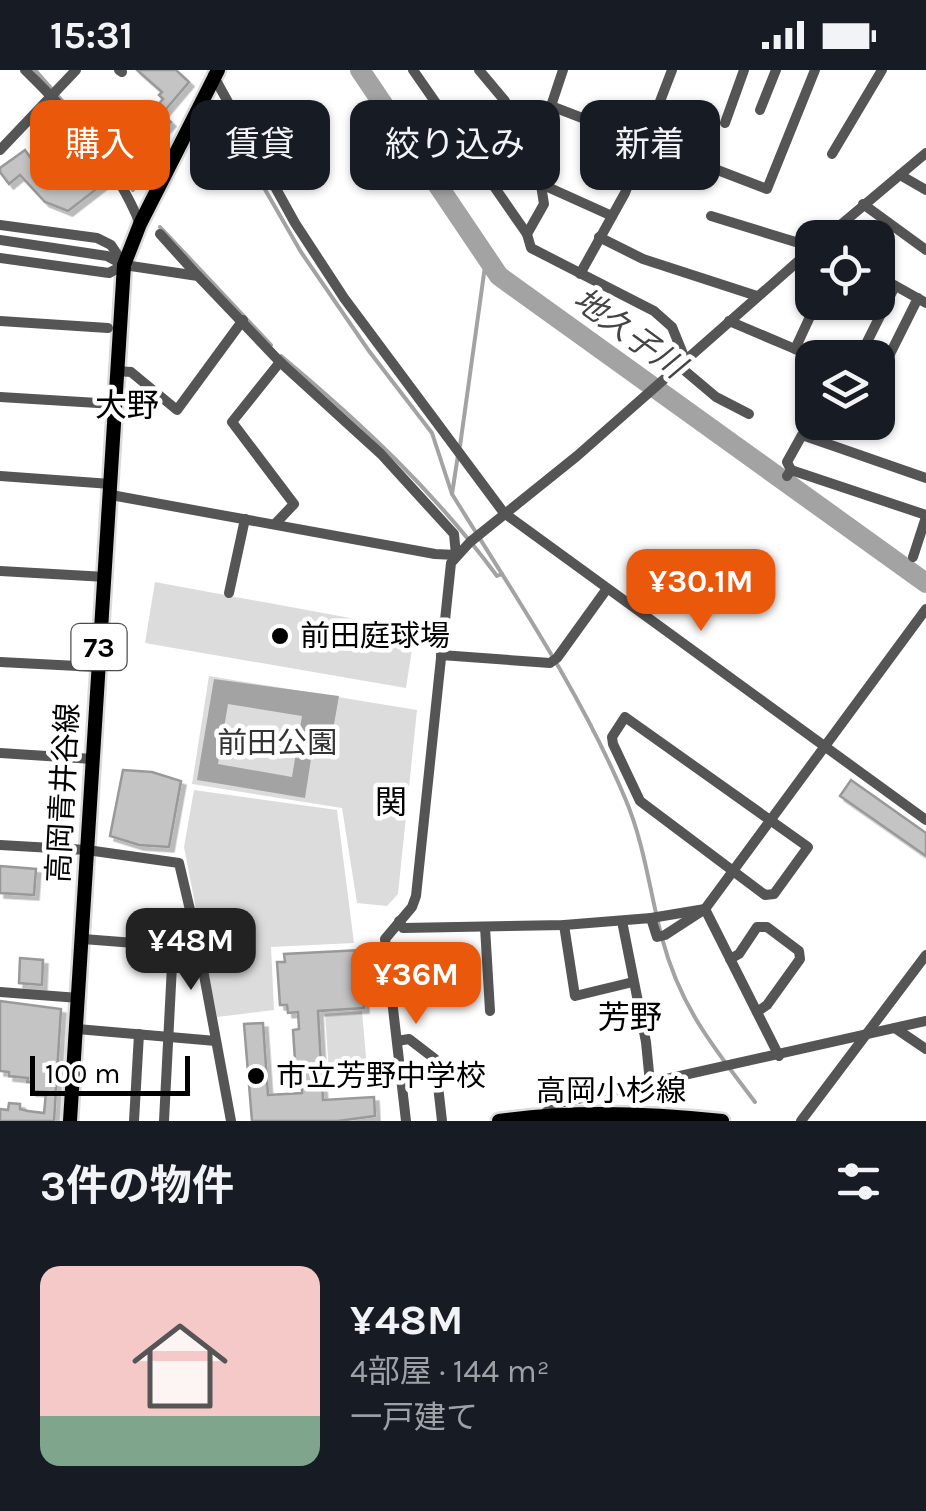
<!DOCTYPE html>
<html lang="ja">
<meta charset="utf-8">
<style>
:root{--surface:#171b24;--page:#242831;--text:#f1f3f6;--muted:#9ea1a6;--accent:#ea580c}
body{margin:0;font-family:Karla,"Noto Sans JP",sans-serif;background:var(--page);color:var(--text);height:100vh;display:flex;flex-direction:column;font-size:38px;white-space:nowrap}
*{box-sizing:border-box;margin:0}
p{font-size:32px;color:var(--muted)}
.icon{flex:none;width:55px;height:55px;fill:none;stroke:currentColor;stroke-width:2;stroke-linecap:round;stroke-linejoin:round}
.map{position:relative;height:1051px;overflow:hidden}
.side{display:flex;flex-direction:column;background:var(--surface);flex:1}
.side>*{flex:none}
.banner{position:absolute;left:30px;top:30px;width:868px;height:90px;display:flex;gap:20px}
.controls{position:absolute;left:795px;top:150px;display:grid;gap:20px}
.controls a{display:grid;place-items:center;width:100px;height:100px;border-radius:20px;background:var(--surface);box-shadow:0 2px 8px #0004;font-size:50px}
.scale{position:absolute;left:30px;bottom:25px;width:160px;box-sizing:border-box;padding-left:10px;border:5px solid #000;border-top:0;font-size:28px;line-height:35px;white-space:nowrap;color:#000;-webkit-text-stroke:8px #fff;paint-order:stroke}
.price{position:absolute;translate:-50% -85px;padding:0 22px;border-radius:20px;background:var(--accent);color:#fff;font-size:32px;line-height:65px;filter:drop-shadow(0 2px 5px #0008)}
.price::after{content:'';position:absolute;left:50%;top:60px;width:30px;height:22px;margin-left:-15px;background:inherit;clip-path:polygon(0 0,100% 0,50% 100%)}
.price.current{background:#222;color:#fff}
ul{padding:0;list-style:none}
li{display:flex;align-items:center;gap:30px;height:250px;padding:0 40px}
li span{display:grid;place-items:center;flex:none;width:280px;height:200px;border-radius:20px;color:#555}
li>.icon{margin-inline-start:auto}
span .icon{width:120px;height:120px;fill:#fffc;stroke-width:1}
li b{font-size:42px}
h2{display:flex;justify-content:space-between;align-items:center;height:120px;padding:0 40px;font-size:42px}
.chip{padding:0 35px;border-radius:20px;background:var(--surface);box-shadow:0 2px 8px #0004;font-size:35px;line-height:90px}
.chip.current{background:var(--accent);color:#fff}
.status{display:flex;justify-content:space-between;align-items:center;height:70px;padding:0 50px;background:var(--surface);direction:ltr}
.status svg{height:28px;fill:currentColor}
.map>svg:first-child{display:block}
.green{fill:#dcdcdc}
.water{fill:#a3a3a3;fill-rule:evenodd}
.lines{fill:none;stroke-linecap:round;stroke-linejoin:round}
.stream{stroke:#a3a3a3;stroke-width:4}
.river{stroke:#a3a3a3;stroke-width:20}
.building{fill:#c4c4c4;stroke:#999;stroke-width:2.5;filter:url(#shadow)}
.major-casing{stroke:#dbdbdb;stroke-width:19}
.minor{stroke:#555;stroke-width:10}
.major{stroke:#000;stroke-width:14}
.poi-dot{fill:#000;stroke:#fff;stroke-width:4}
.labels{text-anchor:middle;dominant-baseline:central;stroke-width:9;stroke-linejoin:round;paint-order:stroke}
.shield{fill:#fff;stroke:#4c4c4c;stroke-width:2.5}
.shield-label{font-size:28px;font-weight:bold;fill:#000}
.poi-label{font-size:30px;fill:#000;stroke:#fff;text-anchor:start}
.park-label{font-size:30px;fill:#333;stroke:#fff}
.street-label{font-size:30px;fill:#000;stroke:#fff}
.water-label{font-size:32px;font-style:italic;fill:#444;stroke:#fff}
.neighbourhood-label{font-size:32px;fill:#000;stroke:#fff}
</style>
<div class="status"><b>15:31</b><svg viewBox="0 0 49 12"><path d="M0 12V9h3v3zM5 12V6h3v6zM10 12V3h3v9zM15 12V0h3v12zM26 1h20v11H26zM47 4h2v5h-2z"/></svg></div>
<div class="map">
<svg width="926" height="1051" viewBox="0 0 926 1051">
<defs>
<filter id="shadow"><feDropShadow dx="4.5" dy="4.5" stdDeviation="0" flood-color="#0004"/></filter>
</defs>
<rect width="100%" height="100%" fill="#fff"/>
<g class="green">
<path d="M 155,512 L 415,560 L 406,618 L 145,573 Z"/>
<path d="M 209,606 L 417,640 L 398,824 L 387,836 L 357,833 L 342,738 L 192,714 Z"/>
<path d="M 194,720 L 337,740 L 354,873 L 271,877 L 274,940 L 217,947 L 184,777 Z"/>
<path d="M 362,941 L 367,999 L 329,1002 L 325,944 Z"/>
</g>
<path class="water" d="M 214,609 L 339,626 L 330,677 L 313,676 L 305,728 L 197,710 ZM 228,634 L 302,646 L 292,707 L 218,694 Z"/>
<g class="lines">
<g class="stream">
<path d="M 35,0 L 65,34"/>
<path d="M 229,57 L 301,182 L 369,281 L 432,363 L 452,424"/>
<path d="M 115,96 L 133,120"/>
<path d="M 160,157 L 271,275"/>
<path d="M 281,286 C 360,352 435,422 497,506 L 502,504"/>
<path d="M 460,376 L 486,189"/>
<path d="M 458,385 L 452,424 C 513,523 580,621 625,728 C 644,772 650,823 662,868 C 680,937 714,978 755,1032"/>
</g>
<path class="river" d="M 360,0 L 499,206 L 926,513"/>
</g>
<g class="building">
<path d="M 137,0 L 176,0 L 189,12 L 162,44 L 171,52 L 158,66 L 142,52 L 163,29 L 159,25 L 162,22 Z"/>
<path d="M 76,78 L 103,114 L 68,141 L 45,132 L 20,105 L 9,114 L 0,102 L 0,98 L 25,80 L 42,104 Z"/>
<path d="M 123,700 L 152,702 L 181,711 L 169,777 L 139,775 L 110,766 Z"/>
<path d="M 851,710 L 926,763 L 926,786 L 840,726 Z"/>
<path d="M 0,796 L 36,799 L 34,825 L 0,823 Z"/>
<path d="M 361,880 L 364,938 L 318,941 L 323,1030 L 374,1027 L 375,1046 L 338,1051 L 252,1051 L 244,954 L 263,953 L 268,1025 L 302,1023 L 302,1006 L 296,1006 L 293,960 L 299,959 L 298,942 L 288,943 L 287,935 L 280,935 L 277,892 L 285,892 L 284,884 Z"/>
<path d="M 20,888 L 43,890 L 42,915 L 19,913 Z"/>
<path d="M 0,931 L 61,939 L 54,1051 L 0,1051 L 0,1039 L 8,1040 L 9,1033 L 20,1034 L 20,1039 L 28,1041 L 44,1043 L 46,1022 L 32,1021 L 32,1012 L 27,1012 L 28,1008 L 9,1006 L 9,1002 L 0,1001 Z"/>
</g>
<g class="lines">
<g class="major-casing">
<g id="major">
<path d="M 70,1051 L 124,195 L 140,154 L 218,0"/>
<path d="M 499,1051 C 572,1040 649,1043 722,1051"/>
</g>
</g>
<g class="minor">
<path d="M 25,0 C 69,43 117,95 140,154"/>
<path d="M 119,0 L 122,2"/>
<path d="M 413,0 L 527,164"/>
<path d="M 479,0 L 505,31 L 540,109 L 544,134 L 527,164 L 531,178 L 654,241 L 672,257 L 685,289"/>
<path d="M 563,0 L 551,36 L 767,119 L 815,0"/>
<path d="M 213,5 L 295,153 L 344,228 L 504,443 L 926,750"/>
<path d="M 760,40 L 776,0"/>
<path d="M 725,53 L 744,0"/>
<path d="M 0,80 L 76,0"/>
<path d="M 832,84 L 882,0"/>
<path d="M 900,105 L 926,120"/>
<path d="M 541,114 L 612,146"/>
<path d="M 863,134 L 926,180"/>
<path d="M 711,146 L 812,177"/>
<path d="M 0,155 L 97,168 L 111,175 L 121,190"/>
<path d="M 160,164 L 197,205"/>
<path d="M 599,167 L 643,189 L 757,226"/>
<path d="M 825,168 L 926,83"/>
<path d="M 0,170 L 107,186 L 124,195 L 198,206 L 280,292 L 381,384 L 454,464 L 456,485"/>
<path d="M 0,188 L 109,203 L 124,195"/>
<path d="M 580,204 L 625,123 L 672,0"/>
<path d="M 878,206 L 926,233"/>
<path d="M 0,251 L 108,258"/>
<path d="M 729,251 L 795,279"/>
<path d="M 814,288 L 795,279 L 814,238"/>
<path d="M 859,288 L 895,216"/>
<path d="M 678,295 L 716,327 L 749,344"/>
<path d="M 116,301 L 131,302 L 177,340 L 243,250"/>
<path d="M 878,308 L 918,228"/>
<path d="M 0,327 L 114,334"/>
<path d="M 791,400 L 926,445"/>
<path d="M 0,406 L 111,414"/>
<path d="M 787,406 L 791,400 L 787,392 L 802,365 L 926,408"/>
<path d="M 111,425 L 435,484 L 456,485"/>
<path d="M 275,454 L 294,434 L 232,352 L 280,292"/>
<path d="M 913,487 L 926,447"/>
<path d="M 0,501 L 106,507"/>
<path d="M 229,523 L 245,449"/>
<path d="M 441,585 L 550,593 L 557,588 L 606,520"/>
<path d="M 0,592 L 97,597"/>
<path d="M 625,647 L 808,777 L 774,824 L 765,825 L 640,731 L 613,674 L 612,667 Z"/>
<path d="M 0,683 L 93,689"/>
<path d="M 0,775 L 87,780 L 179,793 L 199,878 L 231,1051"/>
<path d="M 651,848 L 705,839 L 779,986"/>
<path d="M 399,851 L 403,858 L 564,855 L 651,848 L 657,867 L 665,865 L 705,839 L 926,539"/>
<path d="M 622,851 L 646,972 L 650,1013"/>
<path d="M 564,855 L 575,926 L 633,912"/>
<path d="M 485,857 L 490,941"/>
<path d="M 83,869 L 199,878"/>
<path d="M 730,889 L 739,884 L 757,857 L 767,857 L 799,881 L 800,889 L 767,935 L 757,942"/>
<path d="M 0,922 L 79,928"/>
<path d="M 895,958 L 926,979"/>
<path d="M 77,959 L 216,971"/>
<path d="M 397,971 L 409,969 L 435,989 L 442,1051"/>
<path d="M 545,1048 L 544,1044 L 559,1033 L 926,951"/>
<path d="M 134,1051 L 139,964"/>
<path d="M 164,1051 L 173,876"/>
<path d="M 406,1051 L 385,869 L 412,837 L 416,826 L 451,493 L 470,472 L 577,386 L 812,179"/>
<path d="M 801,1051 L 926,885"/>
</g>
<use href="#major" class="major"/>
</g>
<g class="poi-dot">
<circle cx="280" cy="566" r="10"/>
<circle cx="256" cy="1006" r="10"/>
</g>
<g class="labels">
<rect class="shield" x="71.5" y="554" width="55" height="46" rx="8"/>
<g class="shield-label">
<text x="99" y="577">73</text>
</g>
<g class="poi-label">
<text x="300" y="566">前田庭球場</text>
<text x="276" y="1006">市立芳野中学校</text>
</g>
<g class="park-label">
<text x="277" y="673">前田公園</text>
</g>
<g class="street-label">
<text transform="translate(63 723) rotate(-87)">高岡青井谷線</text>
<text x="611" y="1021">高岡小杉線</text>
</g>
<g class="water-label">
<text transform="translate(629 263) rotate(36)">地久子川</text>
</g>
<g class="neighbourhood-label">
<text x="127" y="335">大野</text>
<text x="391" y="732">関</text>
<text x="630" y="947">芳野</text>
</g>
</g>
</svg>
<div class="controls">
<a><svg class="icon" aria-label="locate" viewBox="0 0 24 24"><circle cx="12" cy="12" r="6"/><path d="M12 2v4M12 18v4M2 12h4M18 12h4"/></svg></a>
<a><svg class="icon" aria-label="layers" viewBox="0 0 24 24"><path d="M12 4l9 5-9 5-9-5zM3 14l9 5 9-5"/></svg></a>
</div>
<div class="scale">100 m</div>
<b class="price" style="left:701px;top:564px">¥30.1M</b>
<b class="price current" style="left:191px;top:923px">¥48M</b>
<b class="price" style="left:416px;top:957px">¥36M</b>
<div class="banner">
<a class="chip current">購入</a>
<a class="chip">賃貸</a>
<a class="chip">絞り込み</a>
<a class="chip">新着</a>
</div>
</div>
<section class="side">
<h2>3件の物件<svg class="icon" aria-label="filters" viewBox="0 0 24 24"><path d="M4 7h16M4 17h16"/><circle cx="9" cy="7" r="2"/><circle cx="15" cy="17" r="2"/></svg></h2>
<ul>
<li><span style="background:linear-gradient(#f6c9c9 75%,#7fa58c 0)"><svg class="icon" aria-label="home" viewBox="0 0 24 24"><path d="M3 11l9-7 9 7M6 9v11h12V9"/></svg></span><div><b>¥48M</b><p>4部屋 · 144 m²</p><p>一戸建て</p></div></li>
</ul>
</section>
